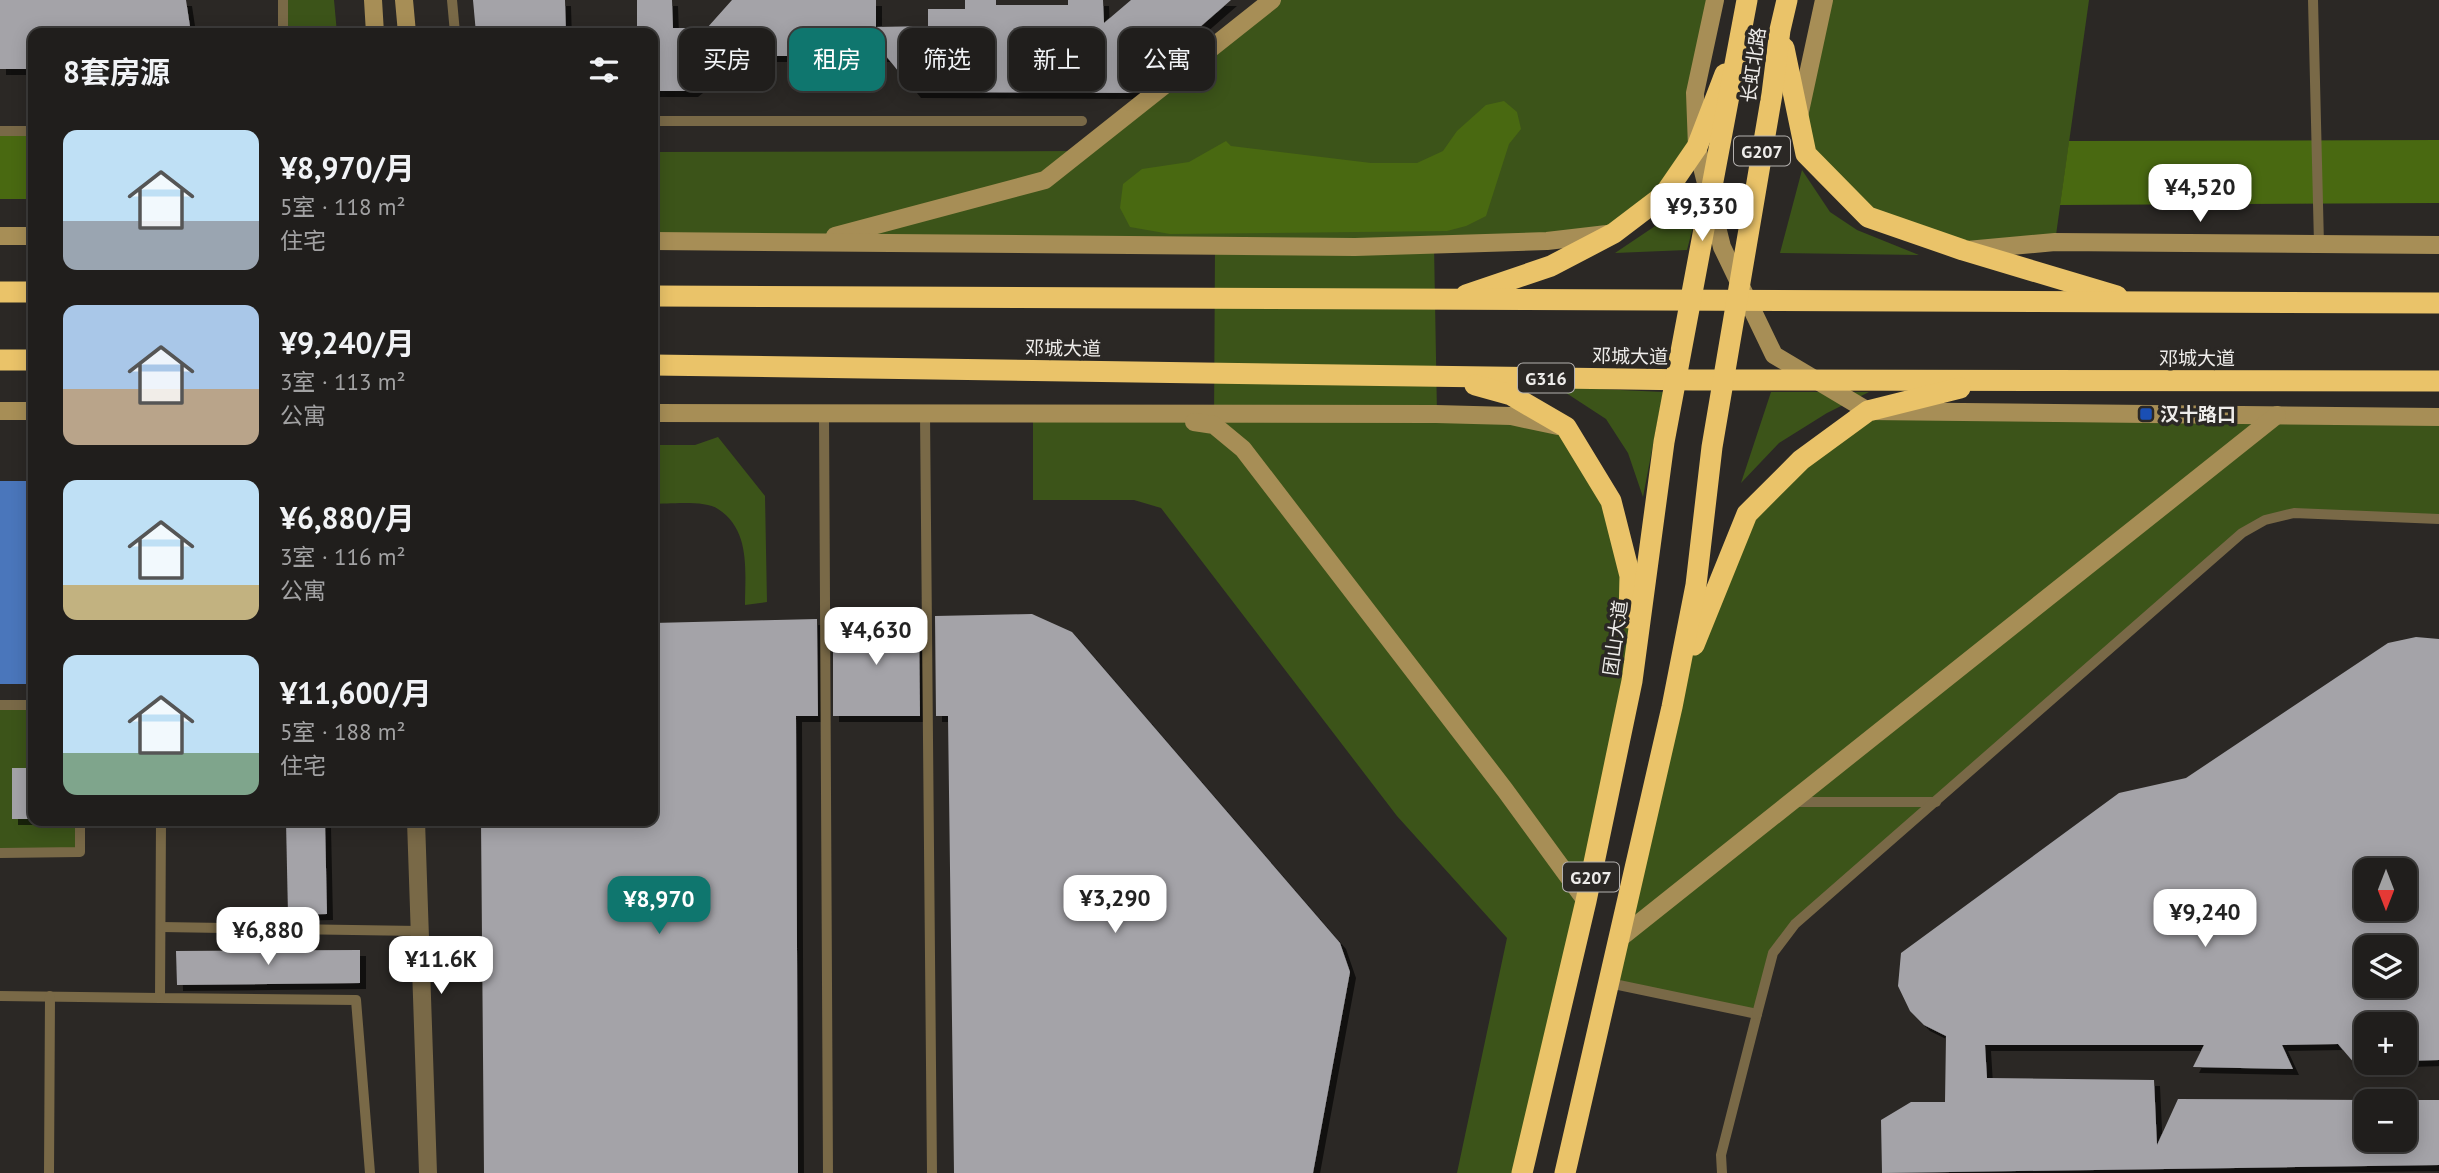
<!DOCTYPE html>
<html lang="zh">
<meta charset="utf-8">
<style>
:root{--surface:#201e1c;--page:#2d2b29;--text:#f1f3f6;--muted:#a2a2a3;--line:#3d3c3b;--accent:#0f766e}
body{margin:0;font-family:"PT Sans","Noto Sans SC",sans-serif;background:var(--page);color:var(--text);height:100vh;display:flex;flex-direction:column;font-size:26px;white-space:nowrap}
*{box-sizing:border-box;margin:0}
p{font-size:23px;color:var(--muted)}
.icon{flex:none;width:38px;height:38px;fill:none;stroke:currentColor;stroke-width:2;stroke-linecap:round;stroke-linejoin:round}
.map{position:relative;flex:1;overflow:hidden}
.details{position:absolute;left:28px;top:28px;width:630px;height:798px;display:flex;flex-direction:column;background:var(--surface);border-radius:14px;box-shadow:0 4px 18px #0003,0 0 0 2px var(--line)}
.details>*{flex:none}
.banner{position:absolute;left:679px;top:28px;width:665px;height:63px;display:flex;gap:14px}
.needle{width:46px;rotate:180deg}
.controls{position:absolute;left:2354px;top:858px;display:grid;gap:14px}
.controls a{display:grid;place-items:center;width:63px;height:63px;border-radius:14px;background:var(--surface);box-shadow:0 4px 18px #0003,0 0 0 2px var(--line);font-size:35px}
.price{position:absolute;translate:-50% -60px;padding:0 16px;border-radius:14px;background:#fff;color:#222;font-size:23px;line-height:46px;filter:drop-shadow(0 2px 4px #0008)}
.price::after{content:'';position:absolute;left:50%;top:42px;width:21px;height:16px;margin-left:-10px;background:inherit;clip-path:polygon(0 0,100% 0,50% 100%)}
.price.selected{background:var(--accent);color:#fff}
ul{padding:0;list-style:none}
li{display:flex;align-items:center;gap:21px;height:175px;padding:0 35px}
li span{display:grid;place-items:center;flex:none;width:196px;height:140px;border-radius:14px;color:#555}
li>.icon{margin-inline-start:auto}
span .icon{width:84px;height:84px;fill:#fffc;stroke-width:1}
li b{font-size:30px}
h2{display:flex;justify-content:space-between;align-items:center;height:84px;padding:0 35px;font-size:30px}
.tag{padding:0 24px;border-radius:14px;background:var(--surface);box-shadow:0 4px 18px #0003,0 0 0 2px var(--line);font-size:24px;line-height:63px}
.tag.selected{background:var(--accent);color:#fff}
.map>svg:first-child{display:block}
.green{fill:#3c5419}
.forest{fill:#496911}
.water{fill:#4a76bb}
.building{fill:#a4a3a8;fill-rule:evenodd;filter:url(#shadow)}
.lines{fill:none;stroke-linecap:round;stroke-linejoin:round}
.lane{stroke:#796947;stroke-width:10}
.street{stroke:#796947;stroke-width:18}
.secondary{stroke:#a78e56;stroke-width:18}
.highway{stroke:#eac369;stroke-width:21}
.transit-dot{fill:#1a4fb4;stroke:#2b2825;stroke-width:2.5}
.labels{text-anchor:middle;dominant-baseline:central;stroke-width:7;stroke-linejoin:round;paint-order:stroke}
.shield{fill:#2b2825;stroke:#b4b1af;stroke-width:2}
.shield-label{font-size:18px;font-weight:bold;fill:#eeecea}
.street-label{font-size:19px;fill:#eeecea;stroke:#2b2825}
.poi-label{font-size:19px;font-weight:bold;fill:#eeecea;stroke:#2b2825;text-anchor:start}
</style>
<div class="map">
<svg width="2439" height="1173" viewBox="0 0 2439 1173">
<defs>
<filter id="shadow"><feDropShadow dx="6" dy="6" stdDeviation="0" flood-color="#0009"/></filter>
</defs>
<rect width="100%" height="100%" fill="#2b2825"/>
<g class="green">
<path d="M 283,0 L 334,0 L 337,33 L 283,33 Z"/>
<path d="M 1272,0 L 1715,0 L 1697,147 L 1614,233 L 1434,245 L 1437,414 L 1566,427 L 1611,501 L 1630,576 L 1632,681 L 1522,1173 L 1457,1173 L 1507,938 L 1397,816 L 1161,508 L 1134,500 L 1033,500 L 1033,414 L 1146,414 L 1214,424 L 1215,246 L 653,241 L 653,152 L 1081,151 Z"/>
<path d="M 1824,0 L 2089,0 L 2055,242 L 1963,250 L 1868,217 L 1806,154 L 1799,119 Z"/>
<path d="M 1802,170 L 1830,212 L 1857,230 L 1919,255 L 1780,253 Z"/>
<path d="M 1707,173 L 1687,250 L 1615,253 L 1676,212 Z"/>
<path d="M 1557,387 L 1663,392 L 1643,497 L 1628,453 L 1606,419 Z"/>
<path d="M 1771,392 L 1869,392 L 1827,413 L 1779,443 L 1741,483 Z"/>
<path d="M 1868,411 L 2439,417 L 2439,519 L 2294,513 L 2242,533 L 1795,924 L 1773,953 L 1757,1014 L 1609,983 L 1675,692 L 1747,514 Z"/>
<path d="M 718,437 L 765,496 L 767,602 L 745,605 C 745,572 751,530 718,509 C 705,500 669,504 653,504 L 653,445 L 695,445 Z"/>
<path d="M 0,705 L 33,705 L 33,821 L 80,821 L 80,852 L 0,853 Z"/>
</g>
<g class="forest">
<path d="M 1504,101 L 1517,112 L 1521,129 L 1509,144 L 1486,216 L 1466,226 L 1447,231 L 1170,234 L 1130,227 L 1120,208 L 1123,184 L 1142,169 L 1189,162 L 1226,141 L 1231,146 L 1371,163 L 1417,163 L 1443,151 L 1457,131 L 1486,105 Z"/>
<rect x="0" y="136" width="33" height="63"/>
<path d="M 2439,140 L 2439,203 L 2060,205 L 2069,141 Z"/>
</g>
<rect class="water" x="0" y="481" width="33" height="203"/>
<g class="building">
<path d="M 0,0 L 186,0 L 191,33 L 33,33 L 33,69 L 0,69 Z"/>
<path d="M 473,0 L 565,0 L 566,33 L 476,33 Z"/>
<path d="M 637,0 L 672,0 L 673,28 L 707,28 L 732,0 L 876,0 L 876,27 L 928,26 L 928,9 L 965,9 L 965,0 L 996,0 L 996,5 L 1068,5 L 1068,0 L 1103,0 L 1104,23 L 1131,0 L 1231,0 L 1192,34 L 1192,49 L 1137,93 L 915,92 L 886,56 L 736,56 L 692,91 L 653,91 L 653,33 L 637,33 Z"/>
<path d="M 1032,614 L 1072,632 L 1340,943 L 1350,972 L 1313,1173 L 954,1173 L 948,716 L 936,716 L 935,616 Z"/>
<path d="M 919,617 L 920,716 L 833,716 L 833,619 Z"/>
<path d="M 817,619 L 818,716 L 796,716 L 798,1173 L 484,1173 L 481,821 L 653,821 L 653,623 Z"/>
<path d="M 2416,637 L 2439,639 L 2439,1060 L 2404,1061 L 2404,1024 L 2366,1024 L 2366,1063 L 2355,1064 L 2338,1044 L 2282,1045 L 2293,1069 L 2193,1067 L 2204,1045 L 1985,1045 L 1987,1078 L 2154,1080 L 2157,1145 L 2178,1099 L 2366,1100 L 2366,1139 L 2404,1139 L 2404,1100 L 2439,1100 L 2439,1165 L 1882,1173 L 1881,1120 L 1911,1102 L 1945,1102 L 1946,1036 L 1924,1025 L 1910,1011 L 1898,986 L 1901,953 L 2119,793 L 2186,778 L 2388,643 ZM 2366,870 L 2404,870 L 2404,908 L 2366,908 ZM 2366,947 L 2404,947 L 2404,985 L 2366,985 Z"/>
<rect x="12" y="768" width="21" height="51"/>
<path d="M 286,821 L 325,821 L 327,914 L 288,915 Z"/>
<path d="M 360,950 L 360,983 L 177,985 L 176,951 Z"/>
</g>
<g class="lines">
<g class="lane">
<path d="M 283,0 L 283,33"/>
<path d="M 452,0 L 455,33"/>
<path d="M 2313,0 L 2319,244"/>
<path d="M 653,121 L 1082,121"/>
<path d="M 0,131 L 33,131"/>
<path d="M 824,413 L 828,1173"/>
<path d="M 925,414 L 932,1173"/>
<path d="M 0,705 L 33,705"/>
<path d="M 1792,802 L 1936,802"/>
<path d="M 161,821 L 160,998 L 356,1000 L 370,1173"/>
<path d="M 0,853 L 80,852 L 80,821"/>
<path d="M 161,927 L 419,931"/>
<path d="M 1609,983 L 1757,1014 L 1721,1155 L 1722,1173"/>
<path d="M 0,996 L 160,998"/>
<path d="M 1757,1014 L 1773,953 L 1795,924 L 2242,533 L 2265,520 L 2294,513 L 2439,519"/>
<path d="M 49,1173 L 50,996"/>
</g>
<path class="street" d="M 416,821 L 428,1173"/>
<g class="secondary">
<path d="M 373,0 L 375,33"/>
<path d="M 404,0 L 407,33"/>
<path d="M 1715,0 L 1695,93 L 1697,147 L 1722,247 L 1774,355 L 1868,411 L 2439,417"/>
<path d="M 1799,116 L 1824,0"/>
<path d="M 0,236 L 33,236"/>
<path d="M 835,236 L 1045,180 L 1272,0"/>
<path d="M 653,241 L 1355,247 L 1547,241 L 1607,234"/>
<path d="M 1967,250 L 2055,242 L 2439,245"/>
<path d="M 0,411 L 33,411"/>
<path d="M 653,413 L 1436,414 L 1511,416 L 1558,426"/>
<path d="M 1194,422 L 1214,425 L 1243,449 L 1505,790 L 1586,901"/>
<path d="M 1619,939 L 2277,415"/>
</g>
<g class="highway">
<path d="M 1784,48 L 1806,154 L 1868,217 L 1963,250 L 2117,296"/>
<path d="M 0,292 L 33,292"/>
<path d="M 1466,295 L 1551,266 L 1614,233 L 1664,195 L 1697,147 L 1725,74"/>
<path d="M 653,296 L 2439,303"/>
<path d="M 0,360 L 33,360"/>
<path d="M 653,365 L 1693,380 L 2439,381"/>
<path d="M 1475,385 L 1511,395 L 1566,427 L 1611,501 L 1630,576 L 1629,618"/>
<path d="M 1694,645 L 1747,514 L 1801,460 L 1868,411 L 1960,388"/>
<path d="M 1522,1173 L 1586,901 L 1632,681 L 1664,442 L 1747,0"/>
<path d="M 1565,1173 L 1672,707 L 1696,585 L 1712,447 L 1772,94 L 1780,30 L 1787,0"/>
</g>
</g>
<rect class="transit-dot" x="2139" y="407" width="14" height="14" rx="3.5"/>
<g class="labels">
<g class="shield">
<rect x="1734" y="136.5" width="56" height="29" rx="5"/>
<rect x="1518" y="363.5" width="56" height="29" rx="5"/>
<rect x="1563" y="862.5" width="56" height="29" rx="5"/>
</g>
<g class="shield-label">
<text x="1762" y="151">G207</text>
<text x="1546" y="378">G316</text>
<text x="1591" y="877">G207</text>
</g>
<g class="street-label">
<text transform="translate(1753 65) rotate(-82)">长虹北路</text>
<text transform="translate(1063 348) rotate(1)">邓城大道</text>
<text transform="translate(1630 356) rotate(1)">邓城大道</text>
<text x="2197" y="358">邓城大道</text>
<text transform="translate(1615 638) rotate(-82)">团山大道</text>
</g>
<g class="poi-label">
<text x="2160" y="414">汉十路口</text>
</g>
</g>
</svg>
<div class="controls">
<a><svg class="needle" viewBox="-14 -14 28 28"><path d="M0-13l5 13h-10z" fill="#e53935"/><path d="M0 13l5-13h-10z" fill="#a2a2a3"/></svg></a>
<a><svg class="icon" aria-label="layers" viewBox="0 0 24 24"><path d="M12 4l9 5-9 5-9-5zM3 14l9 5 9-5"/></svg></a>
<a>+</a>
<a>−</a>
</div>
<b class="price" style="left:2200px;top:224px">¥4,520</b>
<b class="price" style="left:1702px;top:243px">¥9,330</b>
<b class="price" style="left:876px;top:667px">¥4,630</b>
<b class="price" style="left:1115px;top:935px">¥3,290</b>
<b class="price selected" style="left:659px;top:936px">¥8,970</b>
<b class="price" style="left:2205px;top:949px">¥9,240</b>
<b class="price" style="left:268px;top:967px">¥6,880</b>
<b class="price" style="left:441px;top:996px">¥11.6K</b>
<div class="banner">
<a class="tag">买房</a>
<a class="tag selected">租房</a>
<a class="tag">筛选</a>
<a class="tag">新上</a>
<a class="tag">公寓</a>
</div>
<section class="details">
<h2>8套房源<svg class="icon" aria-label="filters" viewBox="0 0 24 24"><path d="M4 7h16M4 17h16"/><circle cx="9" cy="7" r="2"/><circle cx="15" cy="17" r="2"/></svg></h2>
<ul>
<li><span style="background:linear-gradient(#bfe0f5 65%,#9aa5b1 0)"><svg class="icon" aria-label="home" viewBox="0 0 24 24"><path d="M3 11l9-7 9 7M6 9v11h12V9"/></svg></span><div><b>¥8,970/月</b><p>5室 · 118 m²</p><p>住宅</p></div></li>
<li><span style="background:linear-gradient(#a9c7e8 60%,#b9a48a 0)"><svg class="icon" aria-label="home" viewBox="0 0 24 24"><path d="M3 11l9-7 9 7M6 9v11h12V9"/></svg></span><div><b>¥9,240/月</b><p>3室 · 113 m²</p><p>公寓</p></div></li>
<li><span style="background:linear-gradient(#bfe0f5 75%,#c2b280 0)"><svg class="icon" aria-label="home" viewBox="0 0 24 24"><path d="M3 11l9-7 9 7M6 9v11h12V9"/></svg></span><div><b>¥6,880/月</b><p>3室 · 116 m²</p><p>公寓</p></div></li>
<li><span style="background:linear-gradient(#bfe0f5 70%,#7fa58c 0)"><svg class="icon" aria-label="home" viewBox="0 0 24 24"><path d="M3 11l9-7 9 7M6 9v11h12V9"/></svg></span><div><b>¥11,600/月</b><p>5室 · 188 m²</p><p>住宅</p></div></li>
</ul>
</section>
</div>
